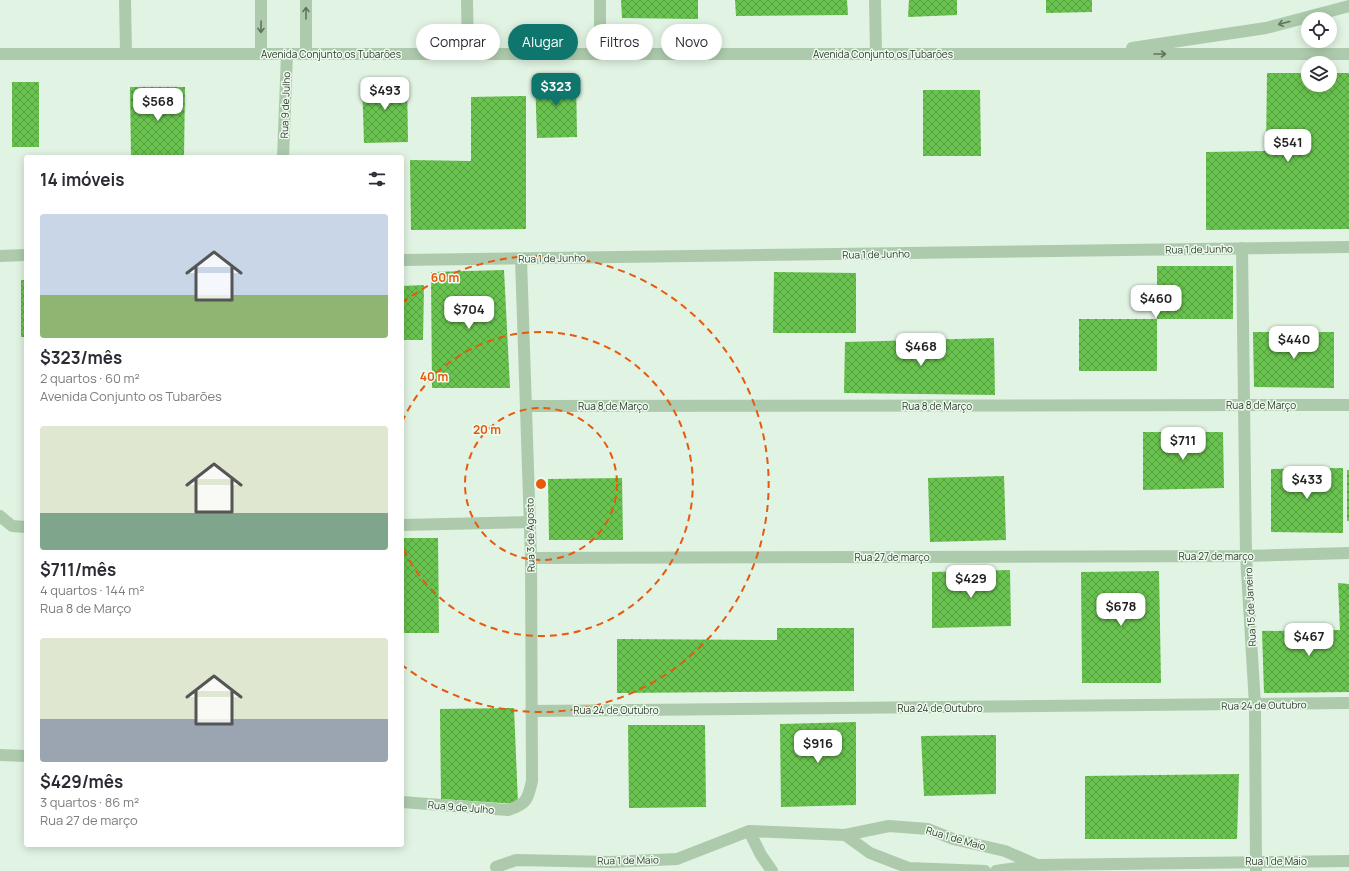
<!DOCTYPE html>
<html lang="pt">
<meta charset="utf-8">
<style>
:root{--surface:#fff;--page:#f2f2f3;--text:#2b2b33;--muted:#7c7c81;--accent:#0f766e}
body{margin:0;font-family:Manrope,sans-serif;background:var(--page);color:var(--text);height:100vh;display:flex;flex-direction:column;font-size:15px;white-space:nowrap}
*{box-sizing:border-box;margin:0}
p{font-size:13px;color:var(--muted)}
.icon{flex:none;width:22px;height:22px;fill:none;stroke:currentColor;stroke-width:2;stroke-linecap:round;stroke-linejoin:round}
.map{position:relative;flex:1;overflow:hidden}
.side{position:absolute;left:24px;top:155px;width:380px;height:692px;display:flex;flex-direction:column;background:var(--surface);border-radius:4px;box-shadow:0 2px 10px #0003}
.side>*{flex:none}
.top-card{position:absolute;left:416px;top:24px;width:380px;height:36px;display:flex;gap:8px}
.tools{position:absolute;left:1301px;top:12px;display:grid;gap:8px}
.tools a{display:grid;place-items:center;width:36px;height:36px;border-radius:50%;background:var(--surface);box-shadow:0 2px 10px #0003;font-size:20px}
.price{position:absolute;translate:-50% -34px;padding:0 9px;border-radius:8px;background:#fff;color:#222;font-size:13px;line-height:26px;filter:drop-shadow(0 1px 2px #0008)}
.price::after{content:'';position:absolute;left:50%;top:24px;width:12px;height:9px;margin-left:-6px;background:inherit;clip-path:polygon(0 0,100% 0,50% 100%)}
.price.on{background:var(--accent);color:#fff}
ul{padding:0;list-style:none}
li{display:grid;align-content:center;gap:8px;height:212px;padding:0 16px}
li span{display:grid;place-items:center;height:124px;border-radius:4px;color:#555}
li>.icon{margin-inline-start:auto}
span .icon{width:72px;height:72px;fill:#fffc;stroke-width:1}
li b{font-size:17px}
h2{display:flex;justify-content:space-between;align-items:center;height:48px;padding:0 16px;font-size:17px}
.chip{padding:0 14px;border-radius:18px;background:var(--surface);box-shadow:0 2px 10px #0003;font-size:14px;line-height:36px}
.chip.on{background:var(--accent);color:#fff}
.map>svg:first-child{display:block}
.building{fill:url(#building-cross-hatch)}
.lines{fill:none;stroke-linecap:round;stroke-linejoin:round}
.minor{stroke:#adcbac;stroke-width:12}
.oneway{stroke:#60745f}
.ring{fill:none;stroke:#e8590c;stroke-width:2;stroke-dasharray:7 5}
.labels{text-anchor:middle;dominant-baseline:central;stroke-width:3;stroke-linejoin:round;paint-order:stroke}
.street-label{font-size:10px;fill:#2d3a2b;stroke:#edfaee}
.centre{fill:#e8590c;stroke:#edfaee;stroke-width:2}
.ring-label{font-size:12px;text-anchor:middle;font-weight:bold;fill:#e8590c;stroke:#edfaee;stroke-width:3;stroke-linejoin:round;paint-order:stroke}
</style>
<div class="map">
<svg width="1349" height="871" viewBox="0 0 1349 871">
<defs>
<pattern id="building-cross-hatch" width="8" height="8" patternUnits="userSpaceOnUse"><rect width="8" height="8" fill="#69c34f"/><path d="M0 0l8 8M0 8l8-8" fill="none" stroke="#579f42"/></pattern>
</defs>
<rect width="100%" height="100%" fill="#e1f3e2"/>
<g class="building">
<path d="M 621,0 L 698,0 L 698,19 L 622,18 Z"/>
<path d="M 735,0 L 847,0 L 848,15 L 736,16 Z"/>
<path d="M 909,0 L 957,0 L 957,15 L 908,17 Z"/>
<path d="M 1046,0 L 1092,0 L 1092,12 L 1046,13 Z"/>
<path d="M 1267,73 L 1308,73 L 1308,85 L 1330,85 L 1330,73 L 1349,73 L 1349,229 L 1206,230 L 1206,152 L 1266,151 Z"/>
<path d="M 576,77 L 577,137 L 537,138 L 535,78 Z"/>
<path d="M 407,79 L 408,142 L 364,143 L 362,80 Z"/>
<rect x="12" y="82" width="27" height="65"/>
<path d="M 130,87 L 185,87 L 184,157 L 131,157 Z"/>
<path d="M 923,90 L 980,90 L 981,156 L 923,156 Z"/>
<path d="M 526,96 L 526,229 L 411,230 L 410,160 L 471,161 L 471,97 Z"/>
<path d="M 1157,266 L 1233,266 L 1233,319 L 1157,319 L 1157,371 L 1079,371 L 1079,319 L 1157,319 Z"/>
<path d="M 504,270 L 510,388 L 432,388 L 431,272 Z"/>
<path d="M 774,272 L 856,273 L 856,333 L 773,333 Z"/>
<rect x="21" y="280" width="5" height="57"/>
<path d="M 424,285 L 423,340 L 402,340 L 402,286 Z"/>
<path d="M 1253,332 L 1334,332 L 1334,388 L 1254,387 Z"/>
<path d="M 994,338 L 995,395 L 844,393 L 845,342 Z"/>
<path d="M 1143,432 L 1223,432 L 1224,488 L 1143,490 Z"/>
<path d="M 1343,468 L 1343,533 L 1271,532 L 1271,469 Z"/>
<rect x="1347" y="470" width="2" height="51"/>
<path d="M 1004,476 L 1006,540 L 930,542 L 928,478 Z"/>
<path d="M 622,478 L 623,540 L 549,540 L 548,479 Z"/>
<path d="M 402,538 L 438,538 L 439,633 L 402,633 Z"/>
<path d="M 1010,570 L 1011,626 L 932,628 L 932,572 Z"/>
<path d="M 1159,571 L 1161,683 L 1082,683 L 1081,572 Z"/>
<path d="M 1338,583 L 1349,584 L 1349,692 L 1264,693 L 1262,631 L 1340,630 Z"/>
<path d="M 777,628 L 854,628 L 854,691 L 617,693 L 617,639 L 777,640 Z"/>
<path d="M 514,708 L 518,804 L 441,799 L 440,709 Z"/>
<path d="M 856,722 L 856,805 L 781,807 L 780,724 Z"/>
<path d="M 628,725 L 705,725 L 706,807 L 629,808 Z"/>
<path d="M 996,735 L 996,794 L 924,796 L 921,736 Z"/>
<path d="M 1239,774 L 1237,839 L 1085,839 L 1085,776 Z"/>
</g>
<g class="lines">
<g class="minor">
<path d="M 125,0 L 126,54"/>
<path d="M 306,0 L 306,54"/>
<path d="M 467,0 L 468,54"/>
<path d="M 600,0 L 600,54"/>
<path d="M 875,0 L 876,54"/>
<path d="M 1132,48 L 1266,28 L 1349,6"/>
<path d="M 0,54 L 1349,54"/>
<path d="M 261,54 L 261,0"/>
<path d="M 283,157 L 287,54"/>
<path d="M 1242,248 L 1246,556 L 1255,705 L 1256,871"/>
<path d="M 0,256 L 26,255"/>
<path d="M 402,260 L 1349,247"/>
<path d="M 526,406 L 1349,405"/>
<path d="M 0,516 L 12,526 L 26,527"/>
<path d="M 402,525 L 530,522"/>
<path d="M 531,558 L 1246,556 L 1349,553"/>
<path d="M 531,711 L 1349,703"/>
<path d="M 0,755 L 26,756"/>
<path d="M 402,802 L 508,810 C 527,804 528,799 532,781 L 531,558 L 521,259"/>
<path d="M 749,831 L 761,855 L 772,871"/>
<path d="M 845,835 L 870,853 L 909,868 L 985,871"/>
<path d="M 496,867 L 516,860 L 611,862 L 677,859 L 749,831 L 845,835 L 889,826 L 928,829 L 953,839 L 1005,851 L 1037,865 L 1349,861"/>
<path d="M 996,871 L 1037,865"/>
</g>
</g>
<defs><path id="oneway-shaft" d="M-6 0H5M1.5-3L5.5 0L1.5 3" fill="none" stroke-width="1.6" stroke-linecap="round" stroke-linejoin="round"/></defs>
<g class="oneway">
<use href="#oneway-shaft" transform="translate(306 13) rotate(-90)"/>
<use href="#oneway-shaft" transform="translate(1284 23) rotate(165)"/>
<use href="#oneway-shaft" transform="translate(261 27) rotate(91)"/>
<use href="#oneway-shaft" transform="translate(1160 54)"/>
</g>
<g class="ring">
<circle cx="541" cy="484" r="76"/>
<path d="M402 422A152 152 0 1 1 402 546"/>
<path d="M402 303A228 228 0 1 1 402 665"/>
</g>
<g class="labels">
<g class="street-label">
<text x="331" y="54">Avenida Conjunto os Tubarões</text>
<text x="883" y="54">Avenida Conjunto os Tubarões</text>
<text transform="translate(285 105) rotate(-88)">Rua 9 de Julho</text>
<text transform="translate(1199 249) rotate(-1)">Rua 1 de Junho</text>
<text transform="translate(876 254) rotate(-1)">Rua 1 de Junho</text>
<text transform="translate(552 258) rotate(-1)">Rua 1 de Junho</text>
<text x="1261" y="405">Rua 8 de Março</text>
<text x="613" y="406">Rua 8 de Março</text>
<text x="937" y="406">Rua 8 de Março</text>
<text transform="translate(530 535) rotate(-91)">Rua 3 de Agosto</text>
<text x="1216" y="556">Rua 27 de março</text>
<text x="892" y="557">Rua 27 de março</text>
<text transform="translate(1250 607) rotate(-93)">Rua 15 de Janeiro</text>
<text transform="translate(1264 705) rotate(-1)">Rua 24 de Outubro</text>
<text x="940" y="708">Rua 24 de Outubro</text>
<text x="616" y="710">Rua 24 de Outubro</text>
<text transform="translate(461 807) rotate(5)">Rua 9 de Julho</text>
<text transform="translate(956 838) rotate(16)">Rua 1 de Maio</text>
<text transform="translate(628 860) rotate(-1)">Rua 1 de Maio</text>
<text x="1276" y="861">Rua 1 de Maio</text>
</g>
</g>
<circle cx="541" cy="484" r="6" class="centre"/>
<g class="ring-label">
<text x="445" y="282">60 m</text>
<text x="434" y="381">40 m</text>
<text x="487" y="434">20 m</text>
</g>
</svg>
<div class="tools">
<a><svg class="icon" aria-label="locate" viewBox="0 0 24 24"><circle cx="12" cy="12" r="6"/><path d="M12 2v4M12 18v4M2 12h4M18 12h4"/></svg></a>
<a><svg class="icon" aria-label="layers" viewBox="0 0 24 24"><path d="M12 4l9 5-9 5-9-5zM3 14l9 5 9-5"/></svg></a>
</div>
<b class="price on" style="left:556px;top:107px">$323</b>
<b class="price" style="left:385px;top:111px">$493</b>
<b class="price" style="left:158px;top:122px">$568</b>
<b class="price" style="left:1288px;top:163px">$541</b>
<b class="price" style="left:1156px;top:319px">$460</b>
<b class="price" style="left:469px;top:330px">$704</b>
<b class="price" style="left:1294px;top:360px">$440</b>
<b class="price" style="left:921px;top:367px">$468</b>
<b class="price" style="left:1183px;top:461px">$711</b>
<b class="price" style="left:1307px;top:500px">$433</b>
<b class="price" style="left:971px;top:599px">$429</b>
<b class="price" style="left:1121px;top:627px">$678</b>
<b class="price" style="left:1309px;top:657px">$467</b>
<b class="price" style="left:818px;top:764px">$916</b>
<div class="top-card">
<a class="chip">Comprar</a>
<a class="chip on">Alugar</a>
<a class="chip">Filtros</a>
<a class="chip">Novo</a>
</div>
<section class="side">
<h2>14 imóveis<svg class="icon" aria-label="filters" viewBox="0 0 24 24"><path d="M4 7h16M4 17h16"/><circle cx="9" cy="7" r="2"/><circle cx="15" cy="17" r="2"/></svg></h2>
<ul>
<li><span style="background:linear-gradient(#c9d6e8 65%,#8fb573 0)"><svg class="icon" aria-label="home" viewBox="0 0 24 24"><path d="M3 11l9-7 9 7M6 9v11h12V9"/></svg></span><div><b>$323/mês</b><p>2 quartos · 60 m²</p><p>Avenida Conjunto os Tubarões</p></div></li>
<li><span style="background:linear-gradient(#dfe7d0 70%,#7fa58c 0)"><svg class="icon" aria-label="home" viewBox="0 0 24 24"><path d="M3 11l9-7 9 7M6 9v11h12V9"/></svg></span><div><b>$711/mês</b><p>4 quartos · 144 m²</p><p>Rua 8 de Março</p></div></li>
<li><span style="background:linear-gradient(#dfe7d0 65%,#9aa5b1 0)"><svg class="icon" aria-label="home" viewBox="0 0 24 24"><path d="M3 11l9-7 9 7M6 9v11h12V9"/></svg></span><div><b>$429/mês</b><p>3 quartos · 86 m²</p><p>Rua 27 de março</p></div></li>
</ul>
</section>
</div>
